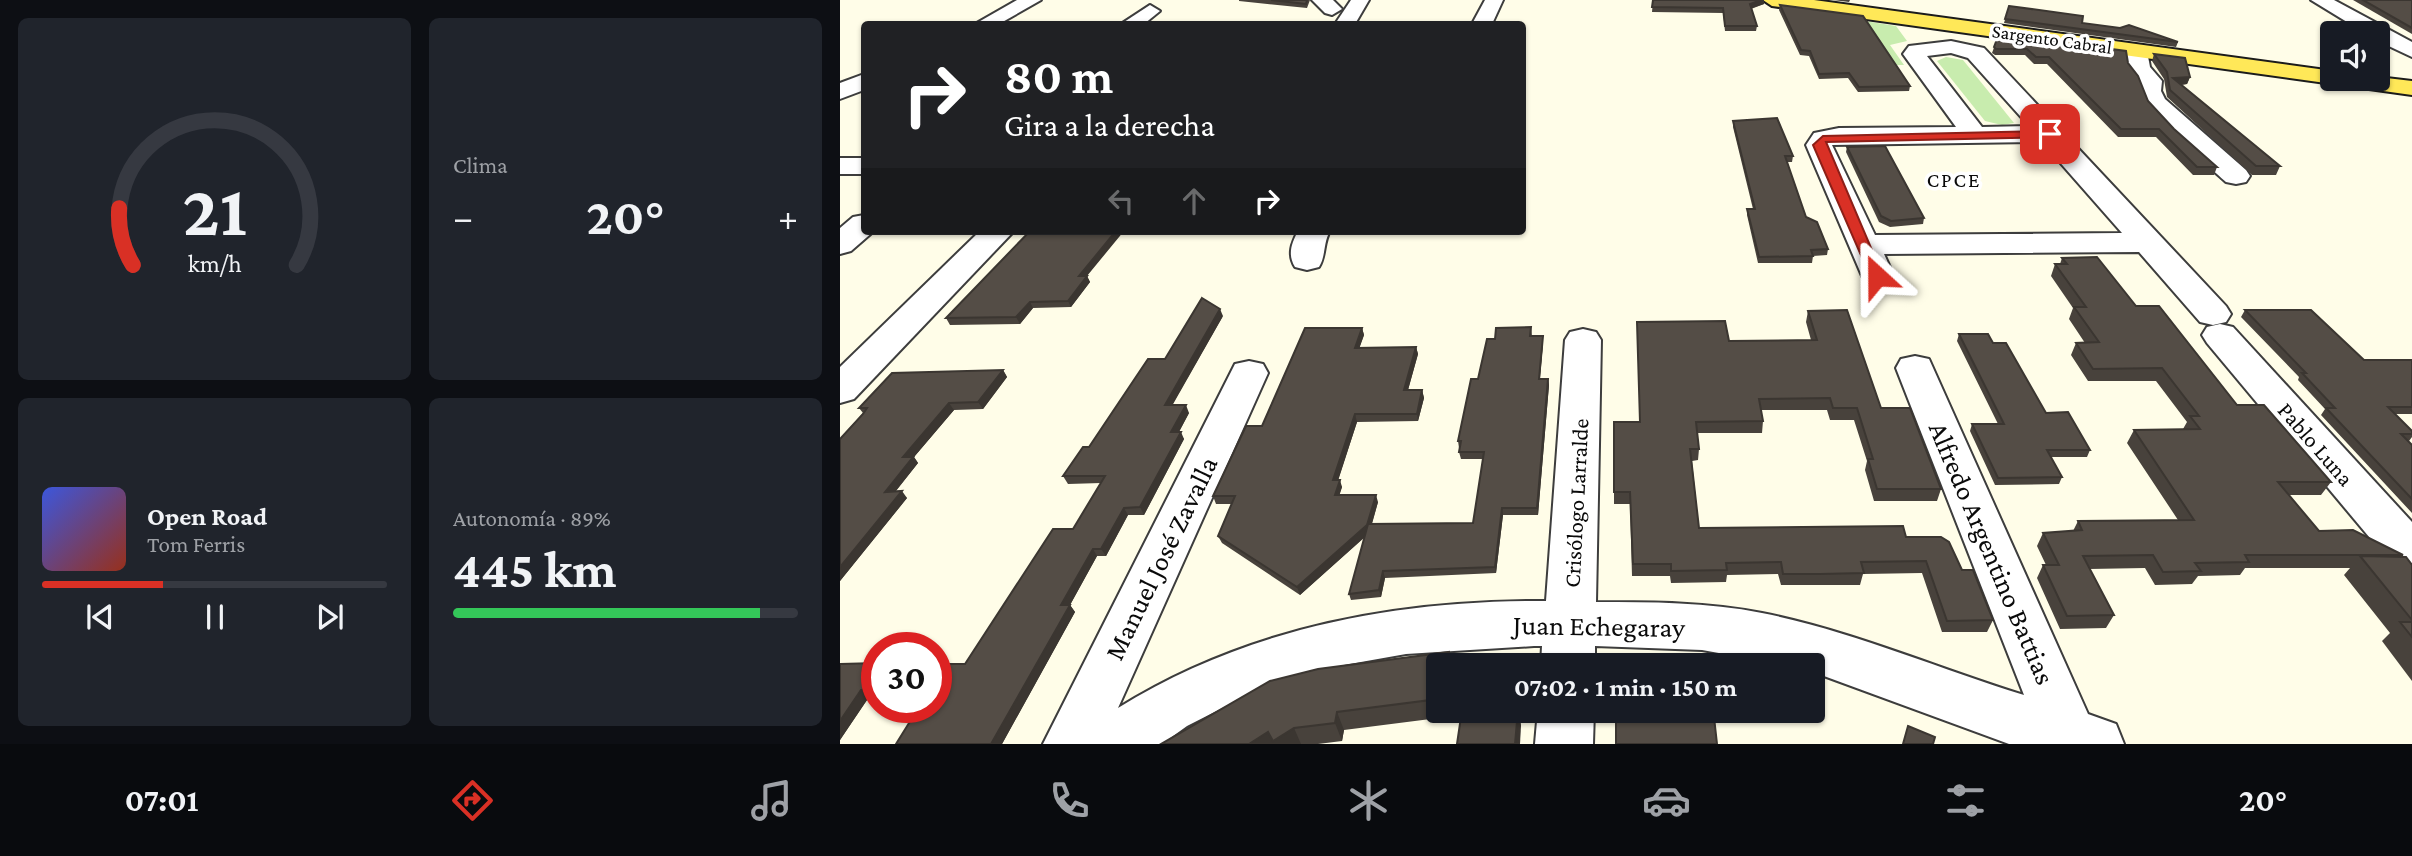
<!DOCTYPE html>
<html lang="es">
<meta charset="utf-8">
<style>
:root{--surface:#171b24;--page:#20242c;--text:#f1f3f6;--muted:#9ea1a6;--line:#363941;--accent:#d93025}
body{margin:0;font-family:"Crimson Pro",serif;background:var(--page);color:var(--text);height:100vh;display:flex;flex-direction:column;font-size:26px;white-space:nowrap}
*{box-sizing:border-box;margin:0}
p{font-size:23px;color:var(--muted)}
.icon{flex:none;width:38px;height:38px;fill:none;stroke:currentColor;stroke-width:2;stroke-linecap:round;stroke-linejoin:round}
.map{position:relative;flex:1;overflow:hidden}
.drawer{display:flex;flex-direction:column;gap:18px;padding:18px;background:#0d0f14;width:840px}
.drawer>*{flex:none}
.top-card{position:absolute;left:21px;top:21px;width:665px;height:214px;border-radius:7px;box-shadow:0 2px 5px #0004;background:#202124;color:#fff;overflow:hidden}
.fabs{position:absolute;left:1480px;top:21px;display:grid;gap:14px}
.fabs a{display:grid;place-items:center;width:70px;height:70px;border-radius:7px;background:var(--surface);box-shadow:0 2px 5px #0004;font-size:35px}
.speed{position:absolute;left:21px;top:632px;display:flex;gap:14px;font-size:35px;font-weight:700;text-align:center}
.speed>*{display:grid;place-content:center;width:91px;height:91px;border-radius:50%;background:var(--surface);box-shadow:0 2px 5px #0004;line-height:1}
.speed .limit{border:10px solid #d22;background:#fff;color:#111}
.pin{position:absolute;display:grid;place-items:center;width:60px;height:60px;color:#fff;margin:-30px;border-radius:14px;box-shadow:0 4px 10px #0006}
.me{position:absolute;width:77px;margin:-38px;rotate:336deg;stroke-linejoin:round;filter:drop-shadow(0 0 5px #0008)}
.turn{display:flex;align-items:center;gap:24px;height:147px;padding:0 28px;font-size:32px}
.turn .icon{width:91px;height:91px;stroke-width:2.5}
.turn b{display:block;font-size:49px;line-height:60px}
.lanes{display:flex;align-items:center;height:66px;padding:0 28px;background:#0003;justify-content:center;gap:35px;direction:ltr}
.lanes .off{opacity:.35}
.big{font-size:52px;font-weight:700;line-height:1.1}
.drawer .widget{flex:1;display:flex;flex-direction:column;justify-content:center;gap:10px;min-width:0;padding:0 24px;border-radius:10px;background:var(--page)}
.drawer .dial{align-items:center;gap:0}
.dial svg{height:182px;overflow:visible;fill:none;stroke:var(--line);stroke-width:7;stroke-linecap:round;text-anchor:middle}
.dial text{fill:var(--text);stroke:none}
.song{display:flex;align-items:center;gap:21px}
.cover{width:84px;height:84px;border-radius:10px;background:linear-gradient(135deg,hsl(230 70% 55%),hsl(10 70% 35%))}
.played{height:7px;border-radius:4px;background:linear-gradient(90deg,var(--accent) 35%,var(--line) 35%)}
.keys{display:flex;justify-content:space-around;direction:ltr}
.heat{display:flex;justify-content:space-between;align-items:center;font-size:38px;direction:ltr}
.charge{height:10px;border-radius:5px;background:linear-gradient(90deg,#34c759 89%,var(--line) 0)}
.drawer .tiles{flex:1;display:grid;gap:18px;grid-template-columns:repeat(2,1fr)}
.trip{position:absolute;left:586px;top:653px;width:399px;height:70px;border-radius:7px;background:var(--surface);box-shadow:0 2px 5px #0004;font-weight:700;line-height:70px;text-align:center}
.menu{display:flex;height:112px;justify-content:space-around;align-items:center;background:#090b0e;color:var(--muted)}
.menu .icon{width:49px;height:49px}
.menu .current{color:var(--accent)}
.menu b{font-size:32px;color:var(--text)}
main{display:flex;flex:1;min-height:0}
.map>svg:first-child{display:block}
</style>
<main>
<section class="drawer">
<div class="tiles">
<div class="widget dial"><svg viewBox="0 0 100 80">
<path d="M14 69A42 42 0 1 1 86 69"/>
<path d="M14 69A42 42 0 0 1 8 44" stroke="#d93025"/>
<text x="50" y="56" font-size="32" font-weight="700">21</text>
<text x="50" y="72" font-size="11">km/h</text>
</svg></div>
<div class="widget"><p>Clima</p>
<div class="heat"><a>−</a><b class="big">20°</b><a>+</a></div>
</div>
<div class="widget">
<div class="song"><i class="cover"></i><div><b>Open Road</b><p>Tom Ferris</p></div></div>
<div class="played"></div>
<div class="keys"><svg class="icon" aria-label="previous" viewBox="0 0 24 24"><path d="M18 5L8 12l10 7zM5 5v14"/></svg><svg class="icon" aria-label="pause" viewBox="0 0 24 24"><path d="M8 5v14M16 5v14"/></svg><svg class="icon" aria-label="next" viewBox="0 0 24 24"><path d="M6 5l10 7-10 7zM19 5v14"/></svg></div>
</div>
<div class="widget"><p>Autonomía · 89%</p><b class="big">445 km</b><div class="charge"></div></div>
</div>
</section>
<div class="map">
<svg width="1572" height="744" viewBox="0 0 1572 744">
<rect width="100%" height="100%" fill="#fffde8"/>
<g fill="#c8ecae">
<polygon points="1025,21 1056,26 1067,41 1050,45 1064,65 1053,65"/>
<polygon points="1106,57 1123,60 1174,123 1162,125 1145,121 1097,61"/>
</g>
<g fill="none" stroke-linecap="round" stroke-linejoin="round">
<g stroke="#3d3d3d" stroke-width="4">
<g id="minor">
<polygon points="177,0 201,0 159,24 135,24"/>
<polygon points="472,0 493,0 502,9 492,15 485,13"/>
<polygon points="511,0 529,0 515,24 495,24"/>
<polygon points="645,0 663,0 652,24 632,24"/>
<polygon points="1471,0 1494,0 1572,42 1572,57 1538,41 1538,33 1525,33"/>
<polygon points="310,5 320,11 304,24 281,24"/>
<path d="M1111,41l33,7 242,258 5,8 -5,8 -13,3 -13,-3 -61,-70 -255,2 10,22 -5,7 -12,3 -12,-3 -59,-138 8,-12 25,-5 117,-1 -53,-73 6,-8zM1111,53l17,5 61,68 -47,1 -55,-71zM1202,142l80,91 -247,2 -43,-90z"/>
<path d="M1296,45l11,6 3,16 12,14 -1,10 4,8 81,71 4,6 -4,6 -10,2 -10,-2c-21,-20 -91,-72 -88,-100l-10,-13 -3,-18z"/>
<polygon points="24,74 24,90 0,99 0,83"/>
<rect x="0" y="158" width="24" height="16"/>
<polygon points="24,215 24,231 34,231 11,251 0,254 0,228 13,217"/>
<polygon points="140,231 174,231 14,399 0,403 0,367"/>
<path d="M458,231h32c-7,12 -4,25 -11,36l-12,3 -12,-3c-8,-13 -3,-24 3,-36z"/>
<polygon points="1380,324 1393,327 1572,522 1572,573 1555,568 1367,343 1362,335 1367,327"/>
<path d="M743,329l13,3 5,8 -5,262c55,0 112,0 166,11 90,18 175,55 262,82l-128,-327 5,-9 14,-3 14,3 159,355 28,10 8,20h-115l-196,-72v-7h-27l-84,-15 -107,-4v19h-54l1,-19h-8l-128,8 -62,11 -58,16 -42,16 -57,29 -25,18h-119l192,-380 14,-3 14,3 5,9 -150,335c128,-80 279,-108 428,-107l19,-261 5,-8z"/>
<polygon points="698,710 754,710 753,744 695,744"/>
</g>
</g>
<g stroke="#1b1b1b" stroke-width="4">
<polygon id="major" points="923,0 974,0 1493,71 1493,79 1538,77 1572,81 1572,95 932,6"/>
</g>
<use href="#minor" fill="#fff" fill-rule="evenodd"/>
<use href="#major" fill="#ffe858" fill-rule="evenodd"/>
</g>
<g fill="#48423c">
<polygon points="399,0 470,0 467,8 399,1"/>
<polygon points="813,0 924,4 911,9 917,26 916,31 885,31 883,13 812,12"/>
<polygon points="993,0 1010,0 1009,2"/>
<polygon points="1513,0 1572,0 1572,34"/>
<polygon points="940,5 1070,86 1069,91 1018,92 1008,78 979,79 969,56 960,55 939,10"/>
<polygon points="1169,6 1242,23 1338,42 1336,47 1164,23"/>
<polygon points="1159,34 1288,63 1308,101 1334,129 1377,167 1374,175 1353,175 1316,137 1278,137 1207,64 1194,64 1185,55 1155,55 1152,53"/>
<polygon points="1314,54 1350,77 1347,84 1341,85 1440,166 1436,175 1412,175 1327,97 1324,79 1312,61"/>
<polygon points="893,121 953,156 952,162 947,162 966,217 988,249 987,255 973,256 972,263 918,263 907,215 907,209 913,209 893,127"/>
<polygon points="1007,147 1084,218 1083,224 1050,227 1039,222 1006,152"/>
<polygon points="1222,258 1296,306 1397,405 1491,482 1481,495 1449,495 1479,531 1563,555 1561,557 1572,565 1572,681 1542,641 1550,633 1504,575 1510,568 1405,568 1400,575 1358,576 1352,584 1315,585 1305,568 1249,569 1274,615 1266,628 1220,629 1197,578 1203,565 1206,565 1197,546 1203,533 1233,531 1238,521 1338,520 1287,443 1294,430 1343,429 1347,422 1316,381 1248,381 1231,355 1236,343 1245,343 1229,319 1233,308 1211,276 1215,264 1220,264"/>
<polygon points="247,276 250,282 231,307 193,308 180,324 110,325 106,318"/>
<polygon points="1405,310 1524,360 1572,360 1572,414 1555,414 1572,431 1572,437 1569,441 1567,441 1572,445 1572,513 1481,415 1485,409 1458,380 1459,377 1401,317"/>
<polygon points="968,311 1101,489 1097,501 1034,501 1025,470 1027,461 1014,420 990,420 987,410 921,410 923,421 922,433 857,433 859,449 858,460 852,461 859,528 1066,537 1122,570 1153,620 1147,632 1102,632 1082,573 1023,574 1020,585 941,585 938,574 887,575 886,582 831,583 830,576 792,576 790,504 774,504 774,422 800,422 797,333 889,341 971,340 966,322"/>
<polygon points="383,316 332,405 349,413 339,432 344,439 304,515 288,515 266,556 257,556 230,605 235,612 162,744 56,744 125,664 233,529 261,483 228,484 223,476 325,359"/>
<polygon points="691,327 692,336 703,336 703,343 700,379 708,379 709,385 698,515 663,515 656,573 545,578 541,597 511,600 509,594 525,537 460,595 382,543 378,536 392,504 376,504 373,496 422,426 522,328 524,335 519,348 576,347 578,354 568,390 582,390 584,398 578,421 517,422 498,480 502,487 499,495 538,502 532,524 633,523 643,459 621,459 619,452 620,448 619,448 618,441 638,379 655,339"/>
<polygon points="1119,334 1153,343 1206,413 1250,450 1247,457 1211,457 1222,477 1219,484 1155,485 1130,431 1132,424 1158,424 1117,341"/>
<polygon points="163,370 167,377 143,409 114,410 74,457 78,463 56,491 67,498 0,581 0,439 23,413 19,408"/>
<polygon points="37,663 37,697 29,697 0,740 0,664"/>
<polygon points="598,665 598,710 679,710 681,726 622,715 504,730 502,741 478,744 321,744"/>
</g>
<g fill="#3b3631">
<polygon points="920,0 924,0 924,4 909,9 910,4"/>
<polygon points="1350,77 1347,84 1330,86 1333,78"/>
<polygon points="276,231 284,231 247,276 250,282 231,307 228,301 239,276"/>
<polygon points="190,302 193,308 180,324 176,317"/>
<polygon points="380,309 383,316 328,413 325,405"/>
<polygon points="522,328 524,335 517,355 515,348"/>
<polygon points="703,336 703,343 699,385 699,379"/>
<polygon points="576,347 578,354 566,397 564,390"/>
<polygon points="163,370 167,377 143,409 138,402"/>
<polygon points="708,379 709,385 698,515 697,508"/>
<polygon points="582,390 584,398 578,421 577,414"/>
<polygon points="109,403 114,410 74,457 78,463 50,498 45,492 63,457"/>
<polygon points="346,405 349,413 335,439 331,432"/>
<polygon points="515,414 517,422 496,487 493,480"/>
<polygon points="341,432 344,439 304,515 300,507"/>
<polygon points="500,480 502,487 497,503 495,495"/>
<polygon points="62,491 67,498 0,581 0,567"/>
<polygon points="536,495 538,502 529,533 460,595 457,587"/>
<polygon points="284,508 288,515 266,556 261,549"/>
<polygon points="662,508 663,515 656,573 655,567"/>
<polygon points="253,549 257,556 230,605 235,612 162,744 151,744 221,605"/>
<polygon points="543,571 545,578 541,597 539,590"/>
<polygon points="21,690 29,697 0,740 0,721"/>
<polygon points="678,710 681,726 680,744 675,744"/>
<polygon points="497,712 504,730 502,741 495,723"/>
<polygon points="454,728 461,744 409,744 428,732"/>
</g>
<g fill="#544d46" stroke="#3b3631" stroke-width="2">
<polygon points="431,0 467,0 466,4"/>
<polygon points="813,0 921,0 910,4 917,26 885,26 883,8 812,7"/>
<polygon points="1523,0 1572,0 1572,28"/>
<polygon points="940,5 1023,16 1070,86 1019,87 1009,73 979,74 970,51 961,50"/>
<polygon points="1169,6 1243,16 1242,23 1280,28 1289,25 1338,42 1165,19"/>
<polygon points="1159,34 1286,51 1288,63 1298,76 1308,101 1334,129 1377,167 1357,167 1319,129 1281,129 1209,57 1196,57 1187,49 1156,49 1154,47"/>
<polygon points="1314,54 1345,58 1350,77 1333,78 1440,166 1416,166 1330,90 1327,72"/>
<polygon points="937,118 953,156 945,156 966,217 977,222 988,249 971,250 973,256 919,257 907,209 915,209 893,121"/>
<polygon points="1045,146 1084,218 1051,221 1041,216 1007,147"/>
<polygon points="190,231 276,231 239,276 247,276 228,301 190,302 176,317 106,318"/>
<polygon points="1257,257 1296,306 1319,306 1397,405 1424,405 1491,482 1438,482 1479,531 1513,530 1563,555 1405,555 1409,562 1355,563 1361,571 1323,572 1313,555 1243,556 1274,615 1227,616 1203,565 1219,565 1203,533 1242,530 1238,521 1354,520 1294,430 1360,429 1350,416 1359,416 1322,368 1253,369 1236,343 1259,342 1234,307 1246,307 1215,264 1227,264 1222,258"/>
<polygon points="362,298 380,309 325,405 346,405 331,432 341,432 300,507 284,508 261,549 253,549 221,605 230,605 151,744 56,744 79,707 96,707 96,664 125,664 213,529 233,529 265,476 223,476 243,447 249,447 308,359 325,359"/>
<polygon points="1007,310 1041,408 1070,408 1101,489 1037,489 1028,459 1033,459 1017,408 993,408 990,398 919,399 923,421 856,422 859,449 850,449 859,528 1063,526 1066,537 1101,537 1109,542 1122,570 1133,570 1153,620 1107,621 1086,561 1021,562 1024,573 980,574 943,574 941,562 886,563 887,570 831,571 831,564 793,564 790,492 774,492 774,422 800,422 797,322 885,321 889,341 977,340 968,311"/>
<polygon points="1405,310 1471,310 1524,360 1572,360 1572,407 1548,407 1572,431 1572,434 1561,434 1572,445 1572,499 1486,408 1495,408 1462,373 1466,373"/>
<polygon points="691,327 690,336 703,336 699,379 708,379 697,508 662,508 655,567 543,571 539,590 509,594 528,524 633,523 644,452 619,452 621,441 618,441 631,379 638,379 647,339 655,339 656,328"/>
<polygon points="465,328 522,328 515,348 576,347 564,390 582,390 577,414 515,414 493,480 500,480 495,495 536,495 527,525 457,587 378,536 395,496 373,496 406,426 422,426"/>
<polygon points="1119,334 1148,334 1153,343 1166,343 1206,413 1228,412 1250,450 1207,450 1222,477 1158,478 1132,424 1164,424"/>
<polygon points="163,370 138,402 109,403 63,457 73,457 45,492 62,491 0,567 0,439 23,414 27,408 19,408 52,373"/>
<polygon points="1520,556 1566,557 1572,565 1572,620"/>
<polygon points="1560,622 1572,622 1572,637"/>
<polygon points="609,652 609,665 598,665 598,699 497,712 495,723 454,728 433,741 428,732 409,744 321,744 430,681 478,669"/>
<polygon points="658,662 658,665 644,665"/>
<polygon points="36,663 34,665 37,665 37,689 21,690 0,721 0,664"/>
<polygon points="622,710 678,710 675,744 617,744"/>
<polygon points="842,711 842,718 874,717 877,744 776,744 776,712"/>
<polygon points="1068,726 1095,737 1093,744 1063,744"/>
</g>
<polygon fill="#d93025" stroke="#8d1f18" stroke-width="2" points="1210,131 1214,132 1214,137 986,142 1043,276 1037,280 1030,276 973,145 983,136"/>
<g text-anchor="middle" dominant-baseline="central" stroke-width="7" stroke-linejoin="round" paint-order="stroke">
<g font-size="19" fill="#0a0a0a" stroke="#fff">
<text transform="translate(1212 39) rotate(8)">Sargento Cabral</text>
</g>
<g font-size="21" letter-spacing="2" fill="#0a0a0a" stroke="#fff">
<text x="1114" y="180">CPCE</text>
</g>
<g font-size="23" fill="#0a0a0a" stroke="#fff">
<text transform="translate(1476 444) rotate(49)">Pablo Luna</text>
<text transform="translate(736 503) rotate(-87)">Crisólogo Larralde</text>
</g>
<g font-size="28" fill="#0a0a0a" stroke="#fff">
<text transform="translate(1152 553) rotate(67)">Alfredo Argentino Battias</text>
<text transform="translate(321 558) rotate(-64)">Manuel José Zavalla</text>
<text transform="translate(759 626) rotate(1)">Juan Echegaray</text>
</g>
</g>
</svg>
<div class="fabs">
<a><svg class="icon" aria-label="sound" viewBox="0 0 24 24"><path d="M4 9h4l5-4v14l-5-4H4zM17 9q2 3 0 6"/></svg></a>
</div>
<div class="speed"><div class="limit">30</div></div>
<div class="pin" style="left:1210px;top:134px;background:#d93025"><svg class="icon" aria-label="arrive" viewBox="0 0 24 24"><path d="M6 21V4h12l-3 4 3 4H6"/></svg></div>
<svg class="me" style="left:1037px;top:276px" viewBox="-20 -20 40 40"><path d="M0-17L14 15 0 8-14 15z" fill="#d93025" stroke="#fff" stroke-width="4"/></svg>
<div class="trip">07:02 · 1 min · 150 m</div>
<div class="top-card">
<div class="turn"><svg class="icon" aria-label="right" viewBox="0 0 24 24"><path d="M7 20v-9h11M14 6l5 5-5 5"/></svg><div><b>80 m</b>Gira a la derecha</div></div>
<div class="lanes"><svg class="icon off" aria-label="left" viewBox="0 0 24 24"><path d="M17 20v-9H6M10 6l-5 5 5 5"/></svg><svg class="icon off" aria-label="ahead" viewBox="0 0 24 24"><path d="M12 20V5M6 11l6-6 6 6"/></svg><svg class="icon" aria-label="right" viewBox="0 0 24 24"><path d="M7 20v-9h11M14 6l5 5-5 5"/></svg></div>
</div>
</div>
</main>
<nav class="menu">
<b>07:01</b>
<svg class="icon current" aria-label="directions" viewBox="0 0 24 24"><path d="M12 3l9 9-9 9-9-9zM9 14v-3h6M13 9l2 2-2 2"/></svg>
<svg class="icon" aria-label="music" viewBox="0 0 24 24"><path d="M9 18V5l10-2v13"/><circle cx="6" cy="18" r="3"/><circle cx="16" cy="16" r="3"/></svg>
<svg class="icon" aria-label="phone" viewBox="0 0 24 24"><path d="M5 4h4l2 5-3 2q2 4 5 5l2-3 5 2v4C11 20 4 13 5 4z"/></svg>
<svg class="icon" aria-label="climate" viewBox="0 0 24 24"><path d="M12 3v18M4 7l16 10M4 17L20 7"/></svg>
<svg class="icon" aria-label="car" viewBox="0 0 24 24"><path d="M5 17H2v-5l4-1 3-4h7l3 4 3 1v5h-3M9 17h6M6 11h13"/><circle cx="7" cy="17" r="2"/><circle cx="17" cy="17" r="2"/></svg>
<svg class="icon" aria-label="filters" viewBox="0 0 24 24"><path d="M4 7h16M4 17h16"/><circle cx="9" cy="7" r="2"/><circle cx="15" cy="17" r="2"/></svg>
<b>20°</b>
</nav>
